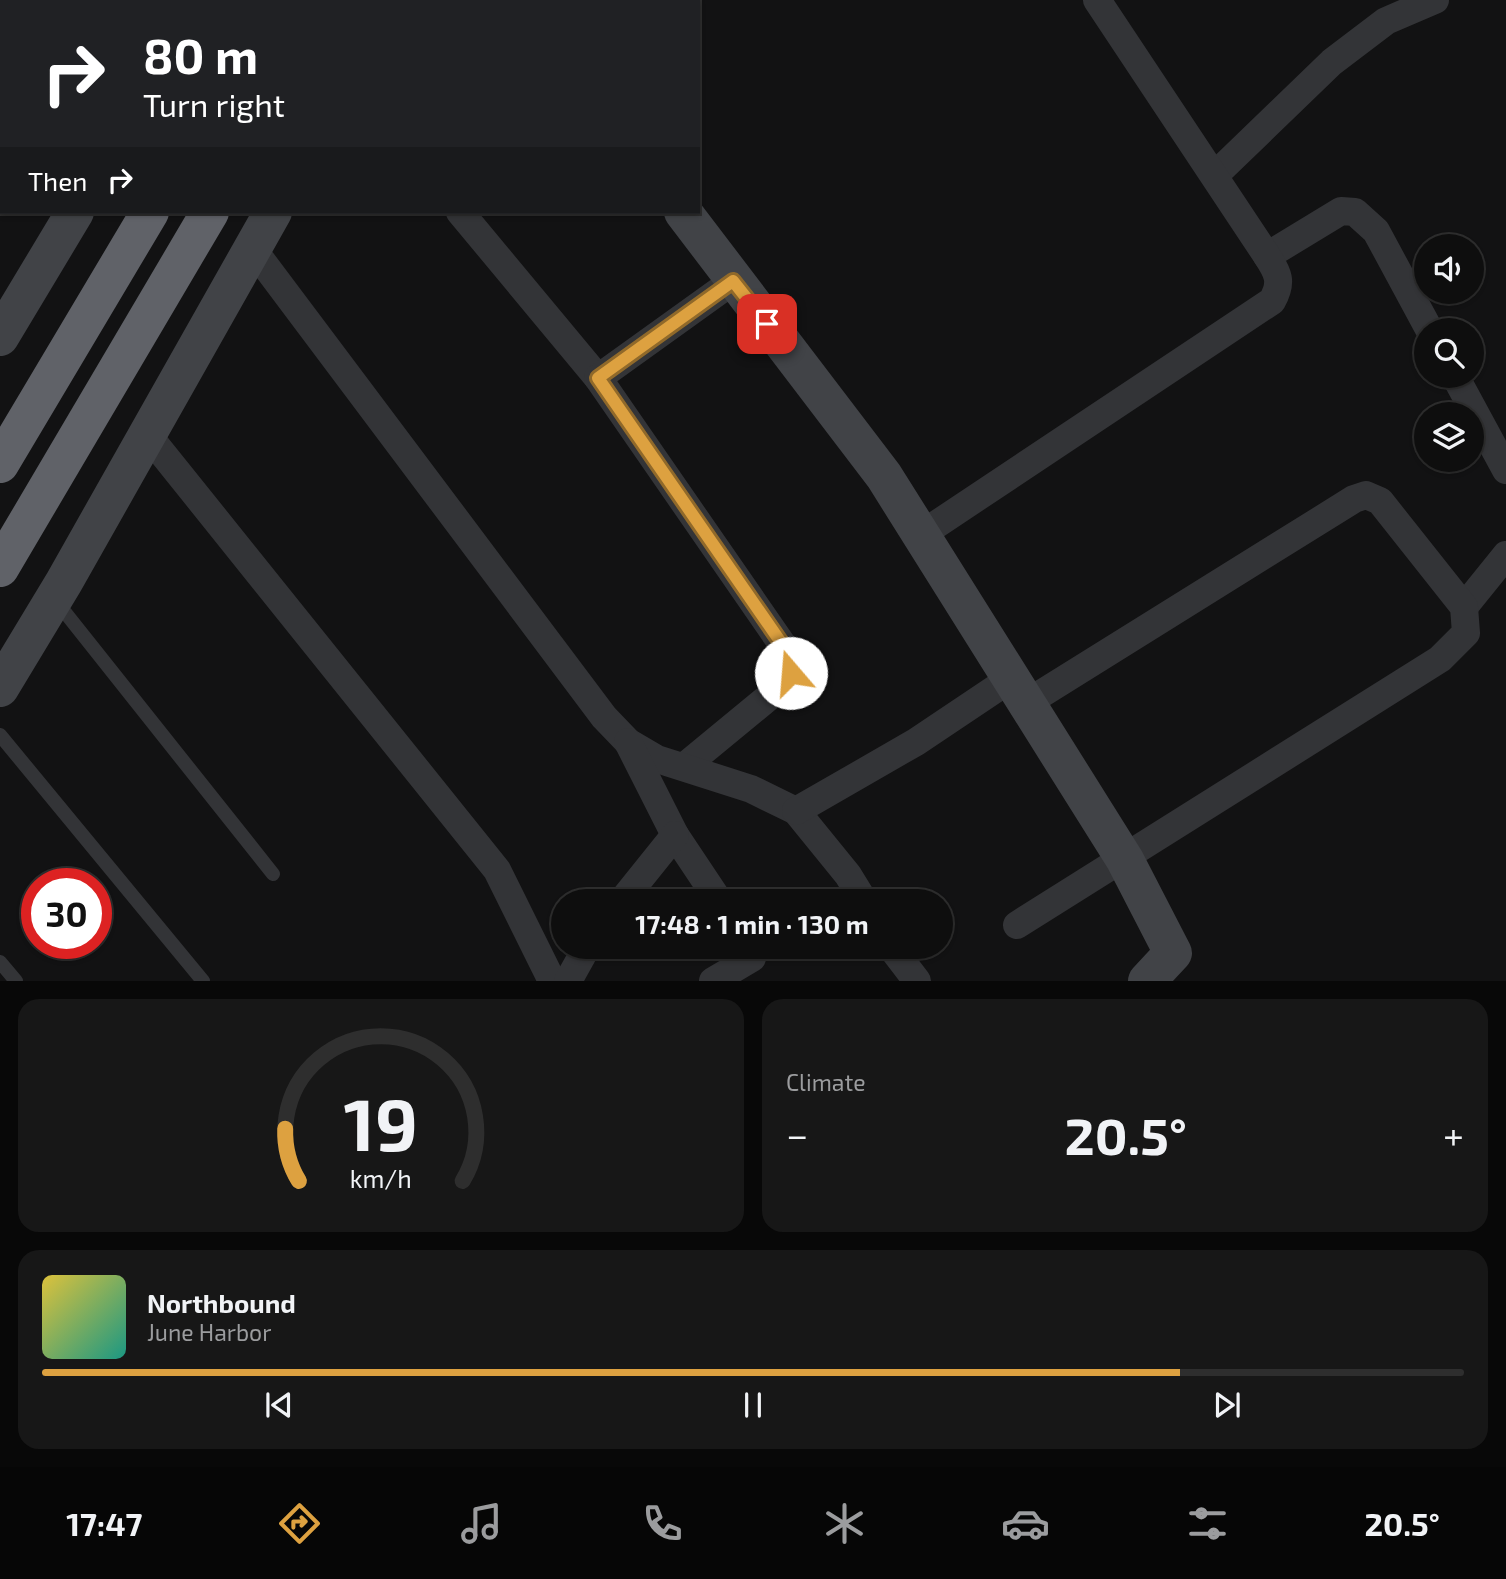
<!DOCTYPE html>
<meta charset="utf-8">
<style>
:root{--surface:#0e0e0e;--page:#171717;--text:#f1f3f6;--muted:#9b9c9e;--line:#2e2e2e;--accent:#dda140}
body{margin:0;font-family:"Exo 2",sans-serif;background:var(--page);color:var(--text);height:100vh;display:flex;flex-direction:column;font-size:26px;white-space:nowrap}
*{box-sizing:border-box;margin:0}
p{font-size:23px;color:var(--muted)}
.icon{flex:none;width:38px;height:38px;fill:none;stroke:currentColor;stroke-width:2;stroke-linecap:round;stroke-linejoin:round}
.map{position:relative;height:981px;overflow:hidden}
.details{display:flex;flex-direction:column;gap:18px;padding:18px;background:#080808;flex:1}
.details>*{flex:none}
.hud{position:absolute;left:0px;top:0px;width:700px;height:214px;box-shadow:0 2px 5px #0004,0 0 0 2px var(--line);background:#202124;color:#fff;overflow:hidden}
.controls{position:absolute;left:1414px;top:234px;display:grid;gap:14px}
.controls a{display:grid;place-items:center;width:70px;height:70px;border-radius:50%;background:var(--surface);box-shadow:0 2px 5px #0004,0 0 0 2px var(--line);font-size:35px}
.speed{position:absolute;left:21px;top:868px;display:flex;gap:14px;font-size:35px;font-weight:700;text-align:center}
.speed>*{display:grid;place-content:center;width:91px;height:91px;border-radius:50%;background:var(--surface);box-shadow:0 2px 5px #0004,0 0 0 2px var(--line);line-height:1}
.speed .limit{border:10px solid #d22;background:#fff;color:#111}
.pin{position:absolute;display:grid;place-items:center;width:60px;height:60px;color:#fff;margin:-30px;border-radius:14px;box-shadow:0 4px 10px #0006}
.me{position:absolute;width:77px;margin:-38px;rotate:342deg;stroke-linejoin:round;filter:drop-shadow(0 0 5px #0008)}
.turn{display:flex;align-items:center;gap:24px;height:147px;padding:0 28px;font-size:32px}
.turn .icon{width:91px;height:91px;stroke-width:2.5}
.turn b{display:block;font-size:49px;line-height:60px}
.then{display:flex;align-items:center;height:66px;padding:0 28px;background:#0003;gap:14px;font-size:26px}
.big{font-size:52px;font-weight:700;line-height:1.1}
.details .card{flex:1;display:flex;flex-direction:column;justify-content:center;gap:10px;min-width:0;padding:0 24px;border-radius:21px;background:var(--page)}
.details .dial{align-items:center;gap:0}
.dial svg{height:182px;overflow:visible;fill:none;stroke:var(--line);stroke-width:7;stroke-linecap:round;text-anchor:middle}
.dial text{fill:var(--text);stroke:none}
.song{display:flex;align-items:center;gap:21px}
.cover{width:84px;height:84px;border-radius:10px;background:linear-gradient(135deg,hsl(50 70% 55%),hsl(170 70% 35%))}
.played{height:7px;border-radius:4px;background:linear-gradient(90deg,var(--accent) 80%,var(--line) 80%)}
.keys{display:flex;justify-content:space-around;direction:ltr}
.heat{display:flex;justify-content:space-between;align-items:center;font-size:38px;direction:ltr}
.details .tiles{flex:1;display:grid;gap:18px;grid-template-columns:1fr 1fr}
.card:last-child{grid-column:span 2}
.trip{position:absolute;left:551px;top:889px;width:402px;height:70px;border-radius:35px;background:var(--surface);box-shadow:0 2px 5px #0004,0 0 0 2px var(--line);font-weight:700;line-height:70px;text-align:center}
.dock{display:flex;height:112px;justify-content:space-around;align-items:center;background:#060606;color:var(--muted)}
.dock .icon{width:49px;height:49px}
.dock .selected{color:var(--accent)}
.dock b{font-size:32px;color:var(--text)}
.map>svg:first-child{display:block}
</style>
<div class="map">
<svg width="1506" height="981" viewBox="0 0 1506 981">
<rect width="100%" height="100%" fill="#121213"/>
<g fill="none" stroke-linecap="round" stroke-linejoin="round">
<g stroke="#333437" stroke-width="14">
<polyline points="56,601 273,874"/>
<polyline points="0,735 203,981"/>
<polyline points="0,962 16,981"/>
</g>
<g stroke="#333437" stroke-width="28">
<polyline points="1215,175 1332,62 1386,21 1435,0"/>
<polyline points="460,212 598,378 791,657 791,673 782,686 685,766"/>
<polyline points="252,248 604,717 628,742 657,759 751,789 796,811 848,875 864,901"/>
<polyline points="1267,256 1341,211 1355,212 1376,231 1430,331"/>
<polyline points="1455,376 1506,470"/>
<polyline points="598,378 733,281"/>
<polyline points="147,434 497,870 552,981"/>
<path d="M922,534l350,-233c11,-19 6,-28 -5,-45l-170,-256"/>
<polyline points="1464,607 1506,555"/>
<polyline points="628,742 675,835 719,901"/>
<polyline points="796,811 916,742 1010,679"/>
<polyline points="622,901 675,835"/>
<polyline points="1017,925 1440,659 1466,633 1464,607 1380,501 1366,495 1354,499 1025,704"/>
<polyline points="891,947 917,981"/>
<polyline points="568,981 587,947"/>
<polyline points="713,981 752,958"/>
</g>
<g stroke="#414347" stroke-width="38">
<polyline points="527,0 529,2"/>
<polyline points="201,2 202,0"/>
<polyline points="406,2 407,0"/>
<polyline points="683,212 884,476 1125,860 1173,953 1147,981"/>
<polyline points="0,337 75,212"/>
<polyline points="0,688 64,582 273,212"/>
</g>
<g stroke="#606268" stroke-width="38">
<polyline points="275,2 276,0"/>
<polyline points="335,2 336,0"/>
<polyline points="0,464 150,212"/>
<polyline points="0,568 210,212"/>
</g>
</g>
<g fill="none" stroke-linecap="round" stroke-linejoin="round">
<g stroke="#90692a" stroke-width="18">
<polyline id="route" points="767,324 733,281 598,378 791,657 791,673"/>
</g>
<use href="#route" stroke="#dda140" stroke-width="12"/>
</g>
</svg>
<div class="controls">
<a><svg class="icon" aria-label="sound" viewBox="0 0 24 24"><path d="M4 9h4l5-4v14l-5-4H4zM17 9q2 3 0 6"/></svg></a>
<a><svg class="icon" aria-label="search" viewBox="0 0 24 24"><circle cx="10" cy="10" r="6"/><path d="M15 15l6 6"/></svg></a>
<a><svg class="icon" aria-label="layers" viewBox="0 0 24 24"><path d="M12 4l9 5-9 5-9-5zM3 14l9 5 9-5"/></svg></a>
</div>
<div class="speed"><div class="limit">30</div></div>
<div class="pin" style="left:767px;top:324px;background:#d93025"><svg class="icon" aria-label="arrive" viewBox="0 0 24 24"><path d="M6 21V4h12l-3 4 3 4H6"/></svg></div>
<svg class="me" style="left:791px;top:673px" viewBox="-20 -20 40 40"><circle r="19" fill="#fff"/><path d="M0-13L10 11 0 6-10 11z" fill="#dda140"/></svg>
<div class="trip">17:48 · 1 min · 130 m</div>
<div class="hud">
<div class="turn"><svg class="icon" aria-label="right" viewBox="0 0 24 24"><path d="M7 20v-9h11M14 6l5 5-5 5"/></svg><div><b>80 m</b>Turn right</div></div>
<div class="then">Then<svg class="icon" aria-label="right" viewBox="0 0 24 24"><path d="M7 20v-9h11M14 6l5 5-5 5"/></svg></div>
</div>
</div>
<section class="details">
<div class="tiles">
<div class="card dial"><svg viewBox="0 0 100 80">
<path d="M14 69A42 42 0 1 1 86 69"/>
<path d="M14 69A42 42 0 0 1 8 46" stroke="#dda140"/>
<text x="50" y="56" font-size="32" font-weight="700">19</text>
<text x="50" y="72" font-size="11">km/h</text>
</svg></div>
<div class="card"><p>Climate</p>
<div class="heat"><a>−</a><b class="big">20.5°</b><a>+</a></div>
</div>
<div class="card">
<div class="song"><i class="cover"></i><div><b>Northbound</b><p>June Harbor</p></div></div>
<div class="played"></div>
<div class="keys"><svg class="icon" aria-label="previous" viewBox="0 0 24 24"><path d="M18 5L8 12l10 7zM5 5v14"/></svg><svg class="icon" aria-label="pause" viewBox="0 0 24 24"><path d="M8 5v14M16 5v14"/></svg><svg class="icon" aria-label="next" viewBox="0 0 24 24"><path d="M6 5l10 7-10 7zM19 5v14"/></svg></div>
</div>
</div>
</section>
<nav class="dock">
<b>17:47</b>
<svg class="icon selected" aria-label="directions" viewBox="0 0 24 24"><path d="M12 3l9 9-9 9-9-9zM9 14v-3h6M13 9l2 2-2 2"/></svg>
<svg class="icon" aria-label="music" viewBox="0 0 24 24"><path d="M9 18V5l10-2v13"/><circle cx="6" cy="18" r="3"/><circle cx="16" cy="16" r="3"/></svg>
<svg class="icon" aria-label="phone" viewBox="0 0 24 24"><path d="M5 4h4l2 5-3 2q2 4 5 5l2-3 5 2v4C11 20 4 13 5 4z"/></svg>
<svg class="icon" aria-label="climate" viewBox="0 0 24 24"><path d="M12 3v18M4 7l16 10M4 17L20 7"/></svg>
<svg class="icon" aria-label="car" viewBox="0 0 24 24"><path d="M5 17H2v-5l4-1 3-4h7l3 4 3 1v5h-3M9 17h6M6 11h13"/><circle cx="7" cy="17" r="2"/><circle cx="17" cy="17" r="2"/></svg>
<svg class="icon" aria-label="filters" viewBox="0 0 24 24"><path d="M4 7h16M4 17h16"/><circle cx="9" cy="7" r="2"/><circle cx="15" cy="17" r="2"/></svg>
<b>20.5°</b>
</nav>
